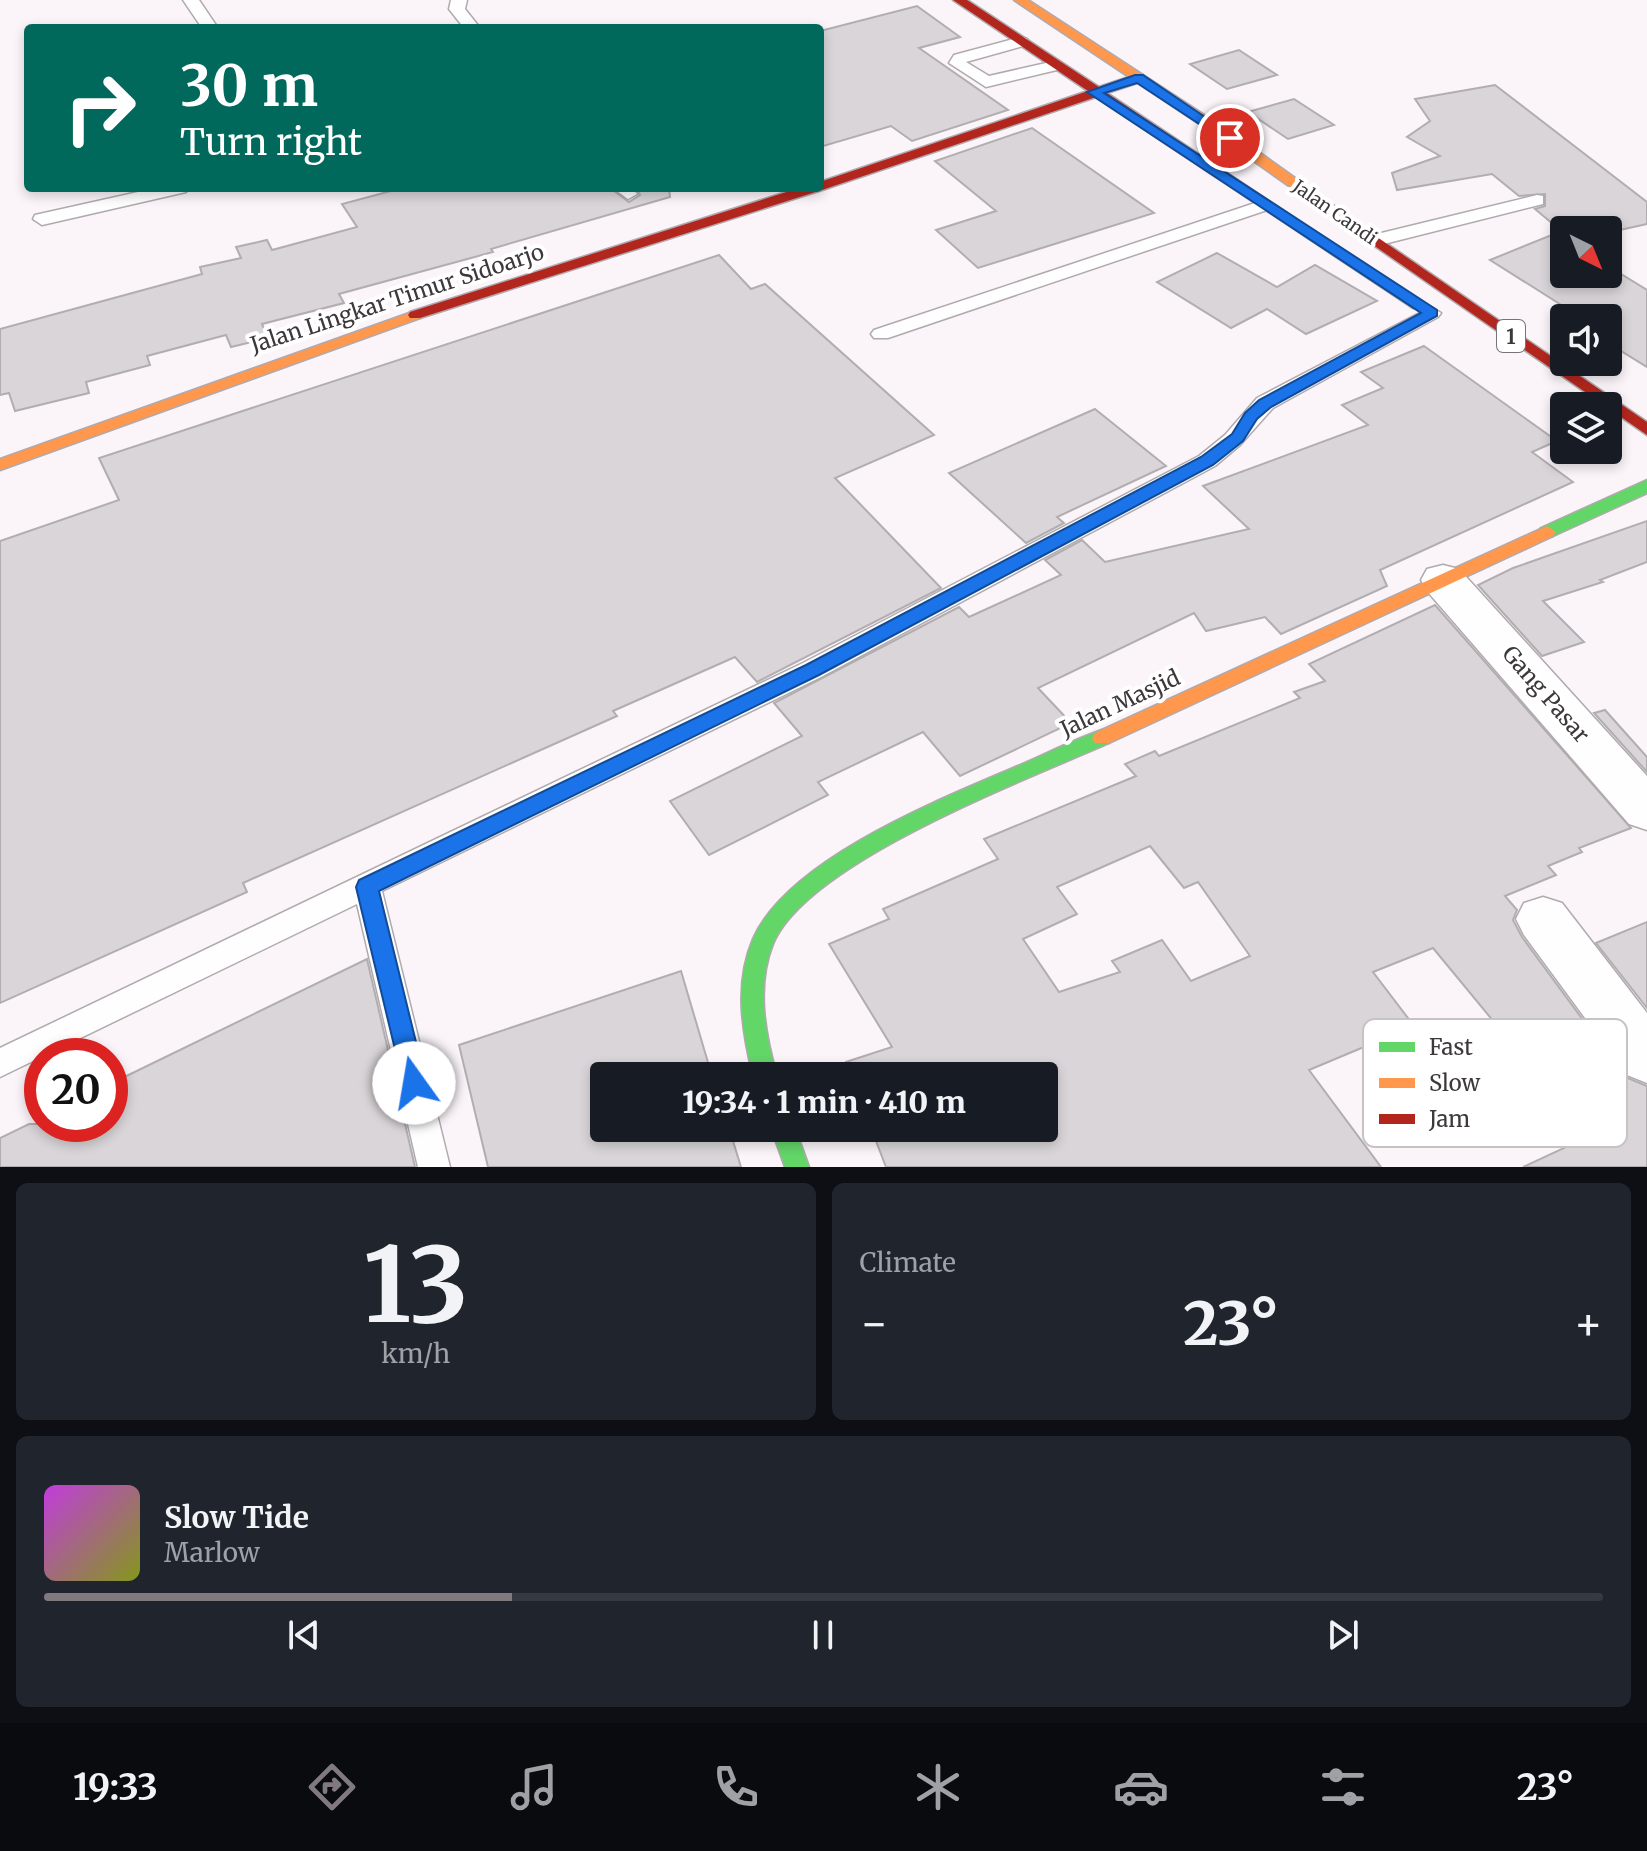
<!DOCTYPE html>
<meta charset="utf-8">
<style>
:root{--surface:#171b24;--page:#20242c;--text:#f1f3f6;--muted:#9ea1a6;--line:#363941;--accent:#807a7e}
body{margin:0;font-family:Merriweather,serif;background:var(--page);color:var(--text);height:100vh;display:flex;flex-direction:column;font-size:30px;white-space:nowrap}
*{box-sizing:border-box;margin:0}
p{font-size:26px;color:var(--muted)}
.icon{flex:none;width:44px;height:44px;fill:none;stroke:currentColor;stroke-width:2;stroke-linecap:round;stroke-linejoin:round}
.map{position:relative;height:1167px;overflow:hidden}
.side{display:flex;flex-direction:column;gap:16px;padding:16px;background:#0d0f14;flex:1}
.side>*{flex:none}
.banner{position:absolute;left:24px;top:24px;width:800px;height:168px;border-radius:8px;box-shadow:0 4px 12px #0003;background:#00695c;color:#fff;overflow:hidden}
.needle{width:52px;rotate:137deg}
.controls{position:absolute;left:1550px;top:216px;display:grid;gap:16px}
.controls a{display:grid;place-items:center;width:72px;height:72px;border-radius:8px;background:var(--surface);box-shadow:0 4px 12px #0003;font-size:40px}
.speed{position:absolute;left:24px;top:1038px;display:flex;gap:16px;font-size:40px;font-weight:700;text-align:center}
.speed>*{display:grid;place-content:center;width:104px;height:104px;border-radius:50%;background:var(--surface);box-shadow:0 4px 12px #0003;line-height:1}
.speed .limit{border:12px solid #d22;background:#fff;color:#111}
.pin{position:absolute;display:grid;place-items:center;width:68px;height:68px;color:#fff;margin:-34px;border:4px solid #fff;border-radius:50%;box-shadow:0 2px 8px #0007}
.me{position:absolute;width:88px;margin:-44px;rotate:347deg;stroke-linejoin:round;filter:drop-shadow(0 0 6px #0008)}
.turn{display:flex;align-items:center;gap:28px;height:168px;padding:0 24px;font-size:36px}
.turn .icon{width:104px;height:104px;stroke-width:2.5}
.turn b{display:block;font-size:56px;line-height:68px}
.big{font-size:60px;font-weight:800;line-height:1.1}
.side .card{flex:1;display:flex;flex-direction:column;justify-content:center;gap:12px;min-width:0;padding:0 28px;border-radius:12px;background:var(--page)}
.side .dial{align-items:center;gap:0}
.dial b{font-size:104px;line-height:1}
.song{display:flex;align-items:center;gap:24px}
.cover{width:96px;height:96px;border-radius:12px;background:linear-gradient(135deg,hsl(290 70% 55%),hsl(70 70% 35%))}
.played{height:8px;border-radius:4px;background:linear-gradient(90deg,var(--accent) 30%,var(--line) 30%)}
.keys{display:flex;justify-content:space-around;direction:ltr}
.heat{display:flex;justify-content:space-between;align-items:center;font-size:44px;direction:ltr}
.side .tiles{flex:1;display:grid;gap:16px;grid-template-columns:1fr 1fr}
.card:last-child{grid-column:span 2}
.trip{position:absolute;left:590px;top:1062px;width:468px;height:80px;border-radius:8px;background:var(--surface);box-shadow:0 4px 12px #0003;font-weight:800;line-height:80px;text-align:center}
.menu{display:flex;height:128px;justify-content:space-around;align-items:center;background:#090b0e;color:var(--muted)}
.menu .icon{width:56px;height:56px}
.menu .selected{color:var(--accent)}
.menu b{font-size:36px;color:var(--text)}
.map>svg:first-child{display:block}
</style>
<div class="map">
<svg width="1647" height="1167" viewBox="0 0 1647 1167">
<rect width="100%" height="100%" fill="#fbf5fa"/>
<g fill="#d9d5d8" stroke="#b1adb0" stroke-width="2" fill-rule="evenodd">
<polygon points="917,6 960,37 919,48 1008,110 912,141 891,126 820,147 820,31"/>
<polygon points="1239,50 1277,75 1227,89 1190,64"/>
<polygon points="1495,85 1647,202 1647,224 1620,230 1560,230 1535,209 1545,206 1545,194 1519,196 1492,174 1397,190 1392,173 1440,156 1407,137 1430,121 1415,99"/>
<polygon points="1294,99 1334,125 1288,139 1248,112"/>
<polygon points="1032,128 1154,213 978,268 936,230 996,211 935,161"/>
<polygon points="402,188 610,188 629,202 640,195 636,188 669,188 670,197 491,249 493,252 339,294 344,303 262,324 268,338 231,347 226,335 147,356 150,365 86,382 89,393 15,411 9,393 0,395 0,329 202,274 200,267 241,258 236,247 267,240 272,250 357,227 342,204"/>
<polygon points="1554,234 1564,240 1564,274 1608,274 1608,266 1647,290 1647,367 1608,343 1608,318 1582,318 1490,260"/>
<polygon points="1217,253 1277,287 1315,265 1377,301 1306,334 1267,309 1231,328 1157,282"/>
<polygon points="719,255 751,289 765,284 934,435 835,478 941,588 757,682 735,657 613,711 617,716 243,883 247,892 0,1003 0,541 119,500 99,458"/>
<polygon points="1424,346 1557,441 1532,452 1573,482 1380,570 1387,586 1281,634 1265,617 1206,631 1194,613 1038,688 1071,723 960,776 923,732 818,782 828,795 709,855 670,801 802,736 774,703 959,607 969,617 1061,575 1045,560 1082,540 1105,562 1249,529 1203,486 1368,425 1342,405 1383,388 1361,372"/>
<polygon points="1095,409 1166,466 1057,517 1064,523 1026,543 949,473"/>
<polygon points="1647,521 1647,562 1600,580 1603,582 1543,601 1584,642 1542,656 1478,585 1513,568"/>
<path d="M1435,605l196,223 -52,20 3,4 -34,14 8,9 -51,21 12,14 -4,10 9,17 103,140 22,9v81h-124l54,-25 -56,-69 11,-5 -99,-120 -60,24 41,54 -105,44 72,97h-495l-15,-39h173v-52h-193l-5,-14 46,-15 -63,-103 60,-25 -6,-10 115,-50 -14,-20 152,-63 -11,-12 30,-13 4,5 141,-58 -6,-6 31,-11 -16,-17zM1150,846l34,42 14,-6 52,74 -59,25 -29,-41 -50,21 8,11 -61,20 -36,-53 54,-25 -20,-27z"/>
<polygon points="1605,710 1647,757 1647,772 1594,713"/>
<polygon points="1647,922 1647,1008 1596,943"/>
<polygon points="367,959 415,1167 0,1167 0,1138 29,1124 110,1124 110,1084"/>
<polygon points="681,971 712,1076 604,1076 604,1128 729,1128 741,1167 488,1167 459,1045"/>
</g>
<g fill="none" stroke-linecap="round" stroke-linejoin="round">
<g stroke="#afaaae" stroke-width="3">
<g id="lane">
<polygon points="183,0 199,0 218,28 202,28"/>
<polygon points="451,0 467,0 465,9 480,28 464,28 449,9"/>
<polygon points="1021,37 1027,39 1027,45 966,62 989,76 1055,61 1061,63 1061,69 986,87 949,63 954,55"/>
<polygon points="156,188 189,188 186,192 42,225 33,219 35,215"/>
<polygon points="613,188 632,188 637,194 628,199"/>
<polygon points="1537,195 1543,196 1543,204 1376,246 1367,240 1369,236"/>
<polygon points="1264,200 1273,205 1270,209 888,338 874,338 871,334 874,330"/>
<polygon points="1431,307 1441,313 1438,317 1273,408 1240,445 1215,466 821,677 382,891 450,1167 418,1167 357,904 0,1077 0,1048 803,663 1199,456 1225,435 1257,398"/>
</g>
</g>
<g stroke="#afaaae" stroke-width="3">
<g id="street">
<polygon points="1443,565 1459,569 1647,776 1647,830 1629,824 1427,591 1421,580 1427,569"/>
<polygon points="1543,897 1562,903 1647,1013 1647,1083 1627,1075 1524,935 1516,919 1524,903"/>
</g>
</g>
<g stroke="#afaaae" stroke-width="3">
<g id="fast">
<polygon points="1647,480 1647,493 1553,536 1547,538 1538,532 1541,528"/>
<path d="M1102,730l7,3 3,5 -3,5c-81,36 -302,119 -336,201 -17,42 -8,90 4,132h-24c-11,-45 -19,-93 0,-137 35,-80 188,-140 265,-173 28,-12 55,-26 84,-36z"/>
<polygon points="771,1128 795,1128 809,1167 785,1167"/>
</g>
</g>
<g stroke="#afaaae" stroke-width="3">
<g id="slow">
<polygon points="1014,0 1028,0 1235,135 1368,230 1361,234 1356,233 1225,141"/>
<polygon points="415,311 420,312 420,318 0,470 0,459"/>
<polygon points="1547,526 1556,532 1553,536 1109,743 1095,743 1092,738 1095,733"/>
</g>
</g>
<g stroke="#afaaae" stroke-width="3">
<g id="jam">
<polygon points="953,0 967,0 1099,87 1135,75 1143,75 1143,81 1107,93 1425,305 1423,308 1413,308 1096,97 825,189 420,318 410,318 408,315 410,312 799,188 820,188 820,182 1088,91"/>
<polygon points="1361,226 1647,422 1647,435 1356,233 1356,227"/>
</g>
</g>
<use href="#lane" fill="#fefefe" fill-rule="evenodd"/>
<use href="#street" fill="#fefefe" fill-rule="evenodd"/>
<use href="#fast" fill="#63d668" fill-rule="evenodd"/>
<use href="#slow" fill="#ff974d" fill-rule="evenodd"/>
<use href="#jam" fill="#b3261e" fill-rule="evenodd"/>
</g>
<polygon fill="#1a73e8" stroke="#114b97" stroke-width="2" points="1135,75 1143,75 1236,138 1225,141 1137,83 1104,93 1437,310 1437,316 1271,407 1257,419 1243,441 1213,465 819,675 379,891 426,1083 422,1091 414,1094 405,1091 356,887 359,880 806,665 1201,457 1232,434 1245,413 1259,400 1421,313 1087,92"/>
<g text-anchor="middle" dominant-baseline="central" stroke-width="8" stroke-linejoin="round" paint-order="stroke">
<g font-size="18" fill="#3d383b" stroke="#fff">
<text transform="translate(1335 212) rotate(35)">Jalan Candi</text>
</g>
<rect fill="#fff" stroke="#777476" stroke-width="2" x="1497" y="320" width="28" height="32" rx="6"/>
<g font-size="20" font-weight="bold" fill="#3d383b">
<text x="1511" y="336">1</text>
</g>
<g font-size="22" fill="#3d383b" stroke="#fff">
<text transform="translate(397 298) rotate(-18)">Jalan Lingkar Timur Sidoarjo</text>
<text transform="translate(1546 694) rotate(49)">Gang Pasar</text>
<text transform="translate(1120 703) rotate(-25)">Jalan Masjid</text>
</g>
</g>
<rect x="1363" y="1019" width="264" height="128" rx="12" fill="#fff" stroke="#c5c3c4" stroke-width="2"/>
<rect x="1379" y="1042" width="36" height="10" fill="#63d668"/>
<rect x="1379" y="1078" width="36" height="10" fill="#ff974d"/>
<rect x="1379" y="1114" width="36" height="10" fill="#b3261e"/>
<g font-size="22" fill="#3d383b">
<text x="1429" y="1055">Fast</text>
<text x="1429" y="1091">Slow</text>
<text x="1429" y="1127">Jam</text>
</g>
</svg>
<div class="controls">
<a><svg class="needle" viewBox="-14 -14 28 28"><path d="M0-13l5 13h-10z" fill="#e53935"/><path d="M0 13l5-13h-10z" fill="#9ea1a6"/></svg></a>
<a><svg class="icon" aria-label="sound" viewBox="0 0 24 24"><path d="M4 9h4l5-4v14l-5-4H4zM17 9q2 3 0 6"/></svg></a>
<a><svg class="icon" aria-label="layers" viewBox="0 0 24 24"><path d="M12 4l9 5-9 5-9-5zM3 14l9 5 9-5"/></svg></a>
</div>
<div class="speed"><div class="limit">20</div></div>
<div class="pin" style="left:1230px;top:138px;background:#d93025"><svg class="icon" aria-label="arrive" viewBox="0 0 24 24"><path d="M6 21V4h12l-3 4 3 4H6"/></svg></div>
<svg class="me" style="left:414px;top:1083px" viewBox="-20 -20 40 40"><circle r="19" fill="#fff"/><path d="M0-13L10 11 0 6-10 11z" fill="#1a73e8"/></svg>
<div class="trip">19:34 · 1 min · 410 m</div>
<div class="banner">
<div class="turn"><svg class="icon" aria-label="right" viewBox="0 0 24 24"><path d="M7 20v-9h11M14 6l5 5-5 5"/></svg><div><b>30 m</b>Turn right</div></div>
</div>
</div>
<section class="side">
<div class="tiles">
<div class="card dial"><b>13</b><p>km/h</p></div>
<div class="card"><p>Climate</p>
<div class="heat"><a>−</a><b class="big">23°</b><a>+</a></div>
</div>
<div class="card">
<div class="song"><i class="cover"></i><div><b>Slow Tide</b><p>Marlow</p></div></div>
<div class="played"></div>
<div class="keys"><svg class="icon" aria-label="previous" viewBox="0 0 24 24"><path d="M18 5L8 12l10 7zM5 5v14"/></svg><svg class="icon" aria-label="pause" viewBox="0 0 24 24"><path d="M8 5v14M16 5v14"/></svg><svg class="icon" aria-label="next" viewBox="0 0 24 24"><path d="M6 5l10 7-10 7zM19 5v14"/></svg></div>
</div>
</div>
</section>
<nav class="menu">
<b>19:33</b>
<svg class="icon selected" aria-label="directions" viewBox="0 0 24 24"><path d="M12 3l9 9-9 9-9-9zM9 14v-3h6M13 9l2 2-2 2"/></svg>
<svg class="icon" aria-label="music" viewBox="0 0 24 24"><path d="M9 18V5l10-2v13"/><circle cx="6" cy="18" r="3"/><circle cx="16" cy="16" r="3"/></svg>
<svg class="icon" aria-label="phone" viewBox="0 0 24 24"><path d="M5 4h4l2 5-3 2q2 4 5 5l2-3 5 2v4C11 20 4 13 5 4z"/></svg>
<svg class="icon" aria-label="climate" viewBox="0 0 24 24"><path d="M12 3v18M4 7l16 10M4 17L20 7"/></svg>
<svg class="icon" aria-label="car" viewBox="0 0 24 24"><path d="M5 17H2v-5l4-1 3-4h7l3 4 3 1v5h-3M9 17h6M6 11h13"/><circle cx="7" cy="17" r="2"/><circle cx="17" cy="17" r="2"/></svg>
<svg class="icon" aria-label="filters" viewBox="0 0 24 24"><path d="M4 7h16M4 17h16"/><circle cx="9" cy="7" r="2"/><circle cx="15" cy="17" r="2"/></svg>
<b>23°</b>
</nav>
